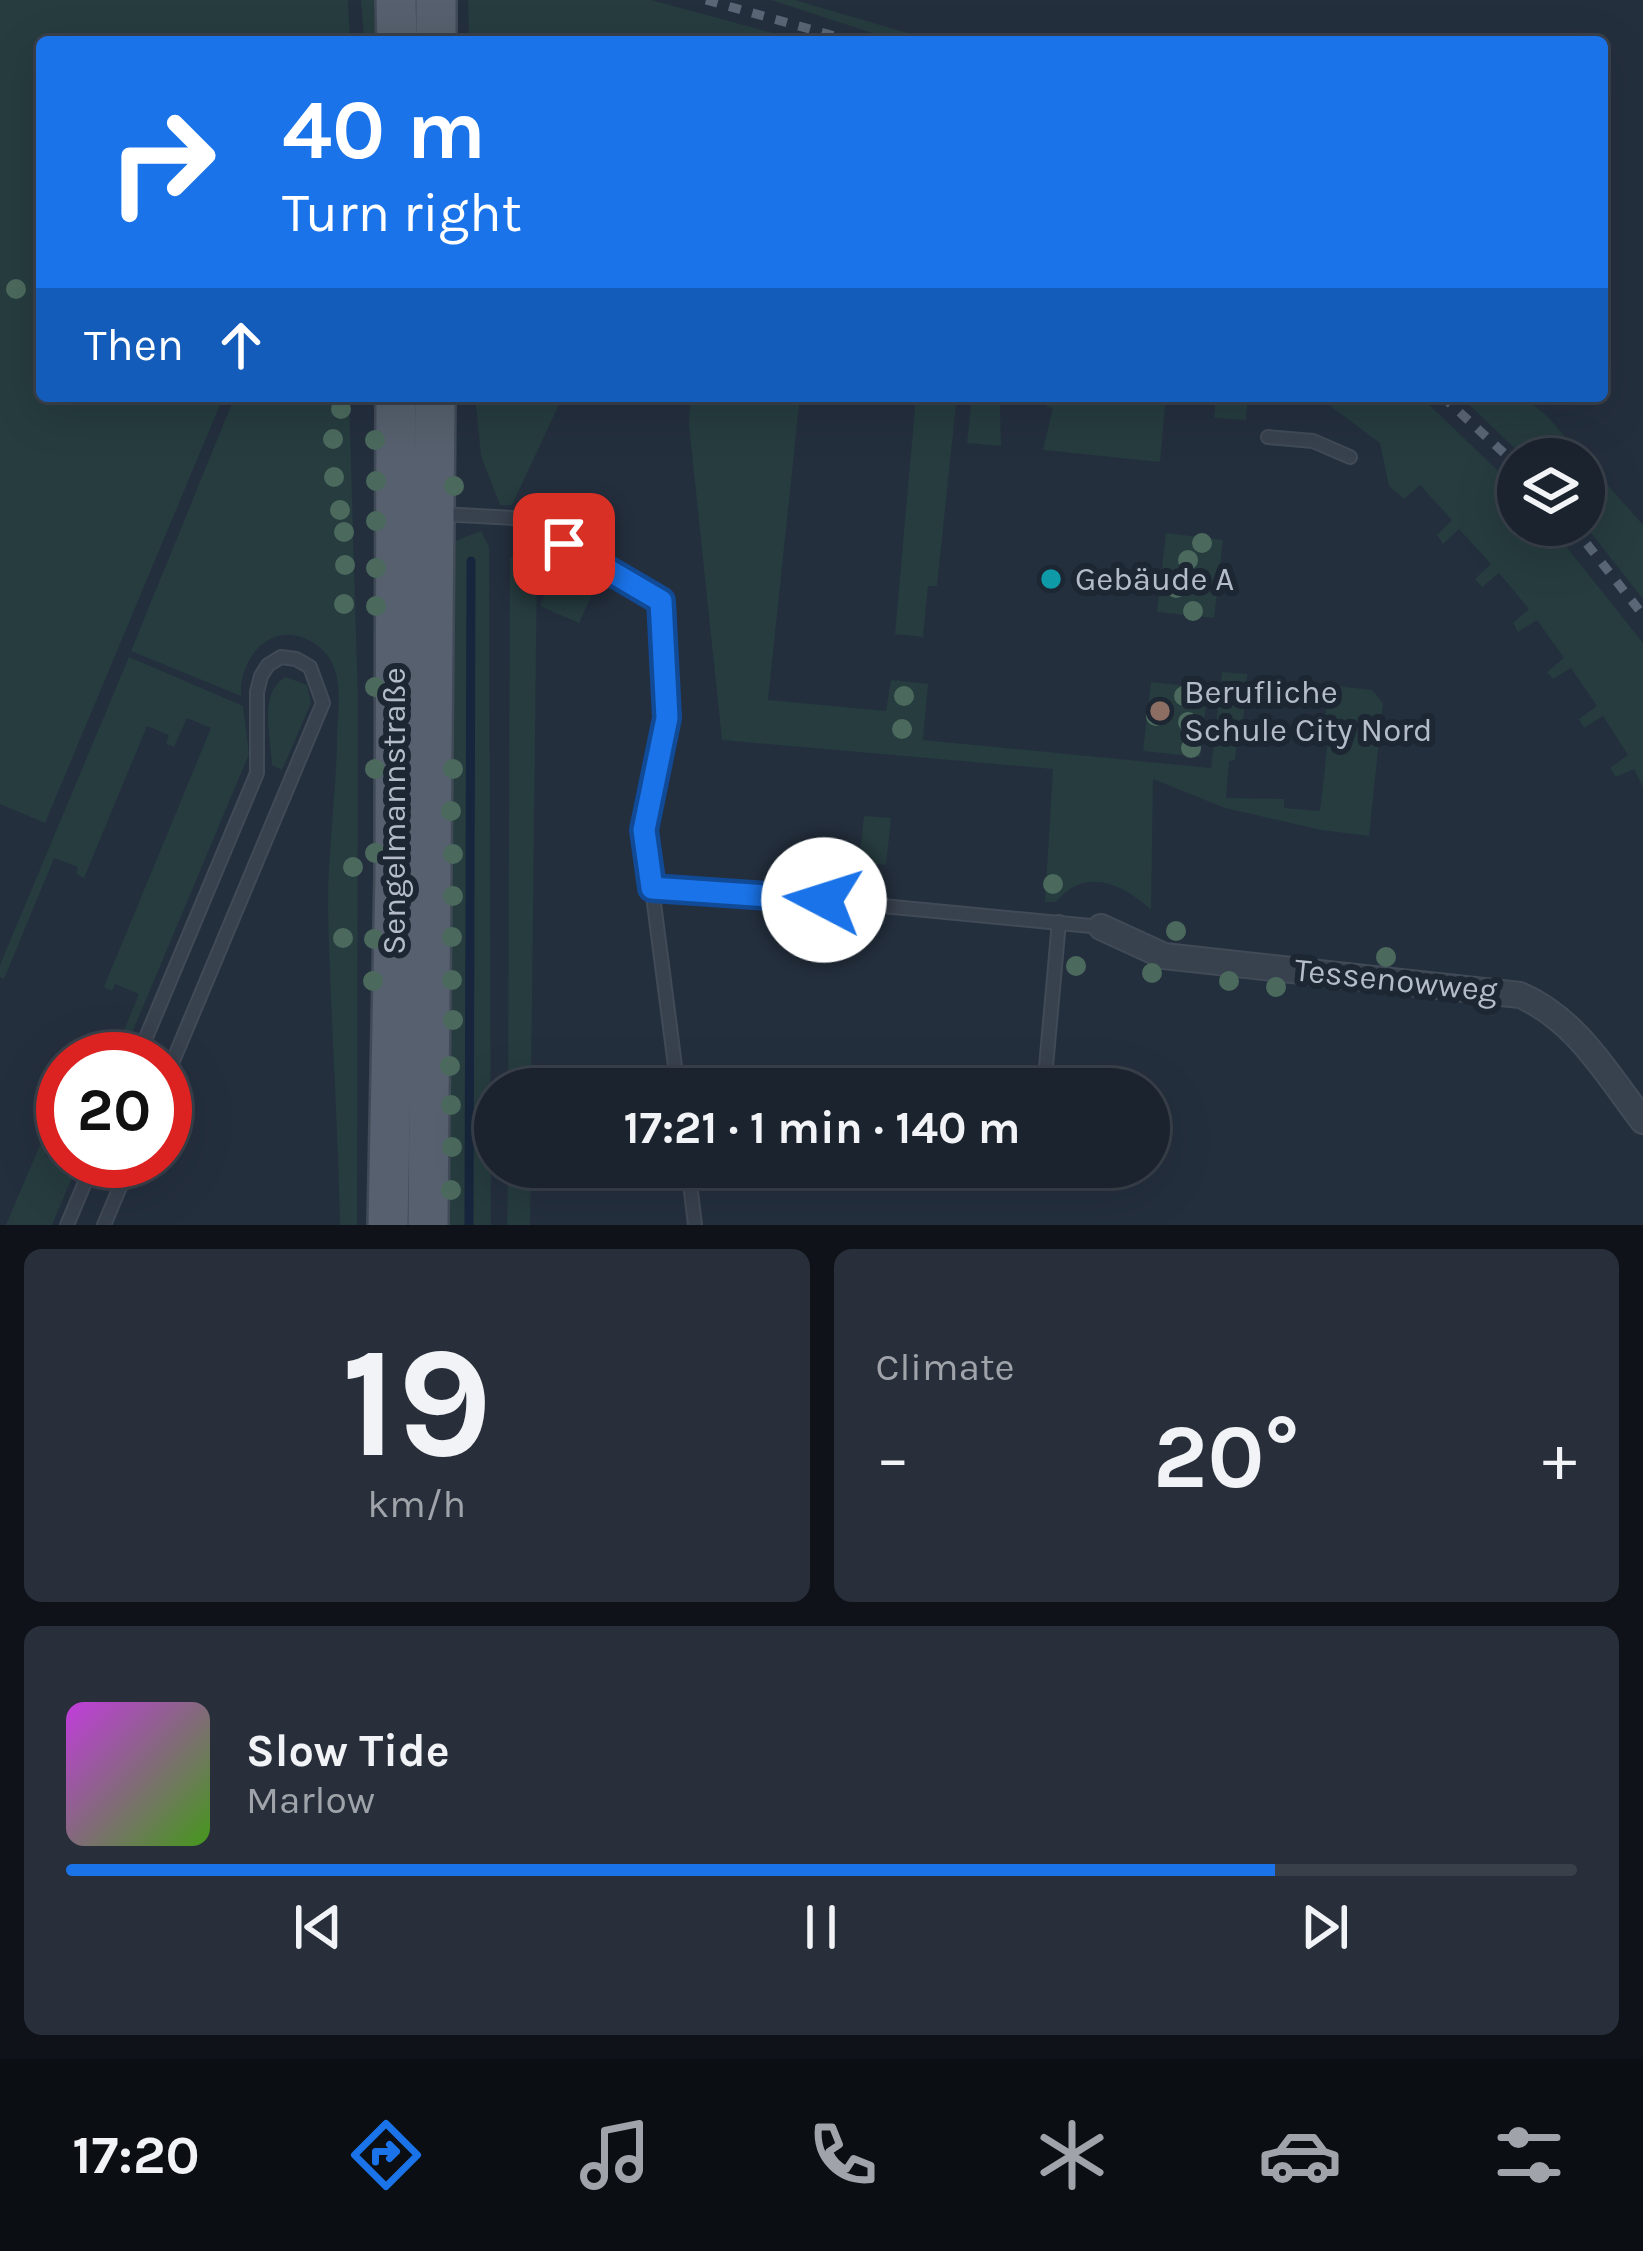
<!DOCTYPE html>
<meta charset="utf-8">
<style>
:root{--surface:#1b232e;--page:#282f3a;--text:#f1f3f6;--muted:#a0a4aa;--line:#39404a;--accent:#1a73e8}
body{margin:0;font-family:Karla,sans-serif;background:var(--page);color:var(--text);height:100vh;display:flex;flex-direction:column;font-size:45px;white-space:nowrap}
*{box-sizing:border-box;margin:0}
p{font-size:39px;color:var(--muted)}
.icon{flex:none;width:66px;height:66px;fill:none;stroke:currentColor;stroke-width:2;stroke-linecap:round;stroke-linejoin:round}
.map{position:relative;height:1225px;overflow:hidden}
.side{display:flex;flex-direction:column;gap:24px;padding:24px;background:#0f1319;flex:1}
.side>*{flex:none}
.top-card{position:absolute;left:36px;top:36px;width:1572px;height:366px;border-radius:12px;box-shadow:0 12px 48px #0002,0 0 0 3px var(--line);background:#1a73e8;color:#fff;overflow:hidden}
.controls{position:absolute;left:1497px;top:438px;display:grid;gap:24px}
.controls a{display:grid;place-items:center;width:108px;height:108px;border-radius:50%;background:var(--surface);box-shadow:0 12px 48px #0002,0 0 0 3px var(--line);font-size:60px}
.speed{position:absolute;left:36px;top:1032px;display:flex;gap:24px;font-size:60px;font-weight:700;text-align:center}
.speed>*{display:grid;place-content:center;width:156px;height:156px;border-radius:50%;background:var(--surface);box-shadow:0 12px 48px #0002,0 0 0 3px var(--line);line-height:1}
.speed .limit{border:18px solid #d22;background:#fff;color:#111}
.pin{position:absolute;display:grid;place-items:center;width:102px;height:102px;color:#fff;margin:-51px;border-radius:24px;box-shadow:0 6px 18px #0006}
.me{position:absolute;width:132px;margin:-66px;rotate:275deg;stroke-linejoin:round;filter:drop-shadow(0 0 9px #0008)}
.turn{display:flex;align-items:center;gap:42px;height:252px;padding:0 48px;font-size:54px}
.turn .icon{width:156px;height:156px;stroke-width:2.5}
.turn b{display:block;font-size:84px;line-height:102px}
.then{display:flex;align-items:center;height:114px;padding:0 48px;background:#0003;gap:24px;font-size:45px}
.big{font-size:90px;font-weight:700;line-height:1.1}
.side .card{flex:1;display:flex;flex-direction:column;justify-content:center;gap:18px;min-width:0;padding:0 42px;border-radius:18px;background:var(--page)}
.side .dial{align-items:center;gap:0}
.dial b{font-size:156px;line-height:1}
.song{display:flex;align-items:center;gap:36px}
.cover{width:144px;height:144px;border-radius:18px;background:linear-gradient(135deg,hsl(290 70% 55%),hsl(100 70% 35%))}
.played{height:12px;border-radius:6px;background:linear-gradient(90deg,var(--accent) 80%,var(--line) 80%)}
.keys{display:flex;justify-content:space-around;direction:ltr}
.heat{display:flex;justify-content:space-between;align-items:center;font-size:66px;direction:ltr}
.side .tiles{flex:1;display:grid;gap:24px;grid-template-columns:1fr 1fr}
.card:last-child{grid-column:span 2}
.trip{position:absolute;left:474px;top:1068px;width:696px;height:120px;border-radius:60px;background:var(--surface);box-shadow:0 12px 48px #0002,0 0 0 3px var(--line);font-weight:700;line-height:120px;text-align:center}
.menu{display:flex;height:192px;justify-content:space-around;align-items:center;background:#0b0e12;color:var(--muted)}
.menu .icon{width:84px;height:84px}
.menu .active{color:var(--accent)}
.menu b{font-size:54px;color:var(--text)}
.map>svg:first-child{display:block}
</style>
<div class="map">
<svg width="1643" height="1225" viewBox="0 0 1643 1225">
<rect width="100%" height="100%" fill="#242f3e"/>
<g fill="#263c3f">
<polygon points="0,0 348,0 350,42 42,42 42,396 222,396 222,400 45,823 0,804"/>
<polygon points="361,0 380,0 380,42 364,42"/>
<polygon points="468,0 651,0 806,42 469,42"/>
<polygon points="771,0 795,0 938,42 900,42"/>
<path d="M235,396h114l9,306 -1,523h-17c-2,-107 -10,-214 -12,-320 0,-55 8,-110 9,-165 0,-32 10,-72 -19,-94 -41,-31 -79,7 -77,50l-110,-45z"/>
<polygon points="475,396 563,396 512,505 500,505 481,456"/>
<path d="M690,396h110l-32,304 118,11 5,-31 37,4 -5,56 288,28 11,-96 25,2 -4,48 -4,1 -4,37 -6,1 -3,37 58,1v9l36,3 9,-79 -5,-1 4,-46 44,5 11,13 -14,133 -48,-6 -96,-22 -72,-29 -2,131c-28,-26 -66,-44 -95,-8h-11l8,-133 -331,-29 -33,-315z"/>
<polygon points="916,396 956,396 956,404 937,586 928,586 923,637 895,634"/>
<polygon points="972,396 1006,396 1005,402 1000,403 1001,446 967,443"/>
<polygon points="1048,396 1166,396 1160,462 1043,450 1053,408 1047,407"/>
<polygon points="1216,396 1248,396 1246,420 1214,418"/>
<polygon points="1317,396 1420,396 1518,490 1518,525 1549,525 1643,643 1643,787 1634,769 1616,777 1610,768 1628,755 1603,716 1584,728 1579,719 1597,706 1571,668 1553,679 1547,672 1564,658 1537,620 1518,632 1513,623 1529,609 1499,573 1482,587 1475,579 1491,564 1459,529 1443,544 1437,535 1452,520 1420,485 1404,499 1389,486 1380,443"/>
<polygon points="1460,396 1523,396 1546,415 1643,525 1643,599 1584,524 1584,459 1526,459"/>
<polygon points="481,531 489,547 491,1225 445,1225 450,543"/>
<polygon points="1166,533 1223,540 1214,618 1157,612"/>
<polygon points="517,553 537,558 531,1089 508,1089 510,558"/>
<polygon points="557,566 597,584 579,623 540,606"/>
<polygon points="129,657 243,706 249,754 121,1059 112,1059 139,994 115,984 112,991 104,987 211,728 187,718 174,747 166,744 169,735 147,726 84,878 76,874 78,867 54,858 4,979 0,977 0,965"/>
<path d="M286,677l21,8 4,18 -29,67 -10,-5c-1,-27 -14,-74 14,-88z"/>
<polygon points="1151,682 1208,688 1200,757 1143,751"/>
<polygon points="864,816 891,818 886,865 859,862"/>
<polygon points="40,1145 47,1148 45,1156 67,1165 79,1161 52,1225 6,1225"/>
<polygon points="508,1167 531,1167 530,1225 507,1225"/>
</g>
<g fill="none" stroke-linecap="round" stroke-linejoin="round">
<polyline stroke="#17263c" stroke-width="9" points="469,1225 471,561"/>
<g stroke="#414a57" stroke-width="16">
<g id="lane">
<polyline points="1268,437 1313,441 1350,457"/>
<polyline points="441,514 514,518 661,600 667,719 644,830 652,888"/>
<polyline points="137,1059 257,773 257,692 261,676 268,665 281,657 296,659 310,667 323,703 165,1080"/>
<polyline points="678,1089 652,888 696,888 1101,927"/>
<polyline points="1044,1089 1059,922"/>
<polyline points="688,1167 695,1225"/>
<polyline points="67,1225 94,1161"/>
<polyline points="104,1225 131,1161"/>
</g>
</g>
<g stroke="#414a57" stroke-width="28">
<path id="street" d="M1101,927l63,29 356,39c56,24 87,79 123,126"/>
</g>
<g stroke="#414a57" stroke-width="44">
<g id="primary">
<polyline points="396,0 397,42"/>
<polyline points="436,0 436,42"/>
<polyline points="388,1225 395,876 396,396"/>
<polyline points="428,1225 435,396"/>
</g>
</g>
<use href="#lane" stroke="#38414e" stroke-width="12"/>
<use href="#street" stroke="#38414e" stroke-width="24"/>
<use href="#primary" stroke="#56606e" stroke-width="39"/>
<g stroke="#5a6575" stroke-width="9" stroke-dasharray="12 12" stroke-linecap="butt">
<polyline points="706,0 856,42"/>
<polyline points="1442,396 1518,466"/>
<polyline points="1572,525 1643,615"/>
</g>
</g>
<g fill="#4b6a5d">
<circle cx="16" cy="289" r="10"/>
<circle cx="341" cy="409" r="10"/>
<circle cx="333" cy="439" r="10"/>
<circle cx="375" cy="440" r="10"/>
<circle cx="334" cy="477" r="10"/>
<circle cx="376" cy="481" r="10"/>
<circle cx="454" cy="486" r="10"/>
<circle cx="340" cy="510" r="10"/>
<circle cx="376" cy="521" r="10"/>
<circle cx="344" cy="532" r="10"/>
<circle cx="1202" cy="543" r="10"/>
<circle cx="1188" cy="560" r="10"/>
<circle cx="345" cy="565" r="10"/>
<circle cx="376" cy="568" r="10"/>
<circle cx="1176" cy="588" r="10"/>
<circle cx="344" cy="604" r="10"/>
<circle cx="376" cy="606" r="10"/>
<circle cx="1193" cy="611" r="10"/>
<circle cx="375" cy="687" r="10"/>
<circle cx="904" cy="696" r="10"/>
<circle cx="1184" cy="696" r="10"/>
<circle cx="1156" cy="716" r="10"/>
<circle cx="1188" cy="722" r="10"/>
<circle cx="902" cy="729" r="10"/>
<circle cx="1191" cy="748" r="10"/>
<circle cx="375" cy="769" r="10"/>
<circle cx="453" cy="769" r="10"/>
<circle cx="451" cy="811" r="10"/>
<circle cx="375" cy="853" r="10"/>
<circle cx="453" cy="854" r="10"/>
<circle cx="353" cy="867" r="10"/>
<circle cx="1053" cy="884" r="10"/>
<circle cx="453" cy="896" r="10"/>
<circle cx="1176" cy="931" r="10"/>
<circle cx="452" cy="937" r="10"/>
<circle cx="343" cy="938" r="10"/>
<circle cx="374" cy="939" r="10"/>
<circle cx="1386" cy="957" r="10"/>
<circle cx="1076" cy="966" r="10"/>
<circle cx="1152" cy="973" r="10"/>
<circle cx="452" cy="980" r="10"/>
<circle cx="373" cy="981" r="10"/>
<circle cx="1229" cy="981" r="10"/>
<circle cx="1276" cy="987" r="10"/>
<circle cx="453" cy="1020" r="10"/>
<circle cx="450" cy="1066" r="10"/>
<circle cx="451" cy="1105" r="10"/>
<circle cx="452" cy="1147" r="10"/>
<circle cx="451" cy="1190" r="10"/>
</g>
<g fill="none" stroke-linecap="round" stroke-linejoin="round">
<g stroke="#114b97" stroke-width="30">
<polyline id="route" points="564,544 661,601 667,718 644,830 652,888 824,900"/>
</g>
<use href="#route" stroke="#1a73e8" stroke-width="21"/>
</g>
<circle fill="#0f9aa8" stroke="#1d2633" stroke-width="4.5" cx="1051" cy="579" r="12"/>
<circle fill="#8d6e63" stroke="#1d2633" stroke-width="4.5" cx="1160" cy="711" r="12"/>
<g text-anchor="middle" dominant-baseline="central" stroke-width="12" stroke-linejoin="round" paint-order="stroke">
<g font-size="33" fill="#b4bcc9" stroke="#1d2633" text-anchor="start">
<text x="1075" y="579">Gebäude A</text>
<text x="1184" y="692">Berufliche<tspan x="1184" dy="38">Schule City Nord</tspan></text>
</g>
<g font-size="33" fill="#b4bcc9" stroke="#1d2633">
<text transform="translate(394 811) rotate(-90)">Sengelmannstraße</text>
<text transform="translate(1396 980) rotate(6)">Tessenowweg</text>
</g>
</g>
</svg>
<div class="controls">
<a><svg class="icon" aria-label="layers" viewBox="0 0 24 24"><path d="M12 4l9 5-9 5-9-5zM3 14l9 5 9-5"/></svg></a>
</div>
<div class="speed"><div class="limit">20</div></div>
<div class="pin" style="left:564px;top:544px;background:#d93025"><svg class="icon" aria-label="arrive" viewBox="0 0 24 24"><path d="M6 21V4h12l-3 4 3 4H6"/></svg></div>
<svg class="me" style="left:824px;top:900px" viewBox="-20 -20 40 40"><circle r="19" fill="#fff"/><path d="M0-13L10 11 0 6-10 11z" fill="#1a73e8"/></svg>
<div class="trip">17:21 · 1 min · 140 m</div>
<div class="top-card">
<div class="turn"><svg class="icon" aria-label="right" viewBox="0 0 24 24"><path d="M7 20v-9h11M14 6l5 5-5 5"/></svg><div><b>40 m</b>Turn right</div></div>
<div class="then">Then<svg class="icon" aria-label="ahead" viewBox="0 0 24 24"><path d="M12 20V5M6 11l6-6 6 6"/></svg></div>
</div>
</div>
<section class="side">
<div class="tiles">
<div class="card dial"><b>19</b><p>km/h</p></div>
<div class="card"><p>Climate</p>
<div class="heat"><a>−</a><b class="big">20°</b><a>+</a></div>
</div>
<div class="card">
<div class="song"><i class="cover"></i><div><b>Slow Tide</b><p>Marlow</p></div></div>
<div class="played"></div>
<div class="keys"><svg class="icon" aria-label="previous" viewBox="0 0 24 24"><path d="M18 5L8 12l10 7zM5 5v14"/></svg><svg class="icon" aria-label="pause" viewBox="0 0 24 24"><path d="M8 5v14M16 5v14"/></svg><svg class="icon" aria-label="next" viewBox="0 0 24 24"><path d="M6 5l10 7-10 7zM19 5v14"/></svg></div>
</div>
</div>
</section>
<nav class="menu">
<b>17:20</b>
<svg class="icon active" aria-label="directions" viewBox="0 0 24 24"><path d="M12 3l9 9-9 9-9-9zM9 14v-3h6M13 9l2 2-2 2"/></svg>
<svg class="icon" aria-label="music" viewBox="0 0 24 24"><path d="M9 18V5l10-2v13"/><circle cx="6" cy="18" r="3"/><circle cx="16" cy="16" r="3"/></svg>
<svg class="icon" aria-label="phone" viewBox="0 0 24 24"><path d="M5 4h4l2 5-3 2q2 4 5 5l2-3 5 2v4C11 20 4 13 5 4z"/></svg>
<svg class="icon" aria-label="climate" viewBox="0 0 24 24"><path d="M12 3v18M4 7l16 10M4 17L20 7"/></svg>
<svg class="icon" aria-label="car" viewBox="0 0 24 24"><path d="M5 17H2v-5l4-1 3-4h7l3 4 3 1v5h-3M9 17h6M6 11h13"/><circle cx="7" cy="17" r="2"/><circle cx="17" cy="17" r="2"/></svg>
<svg class="icon" aria-label="filters" viewBox="0 0 24 24"><path d="M4 7h16M4 17h16"/><circle cx="9" cy="7" r="2"/><circle cx="15" cy="17" r="2"/></svg>
</nav>
